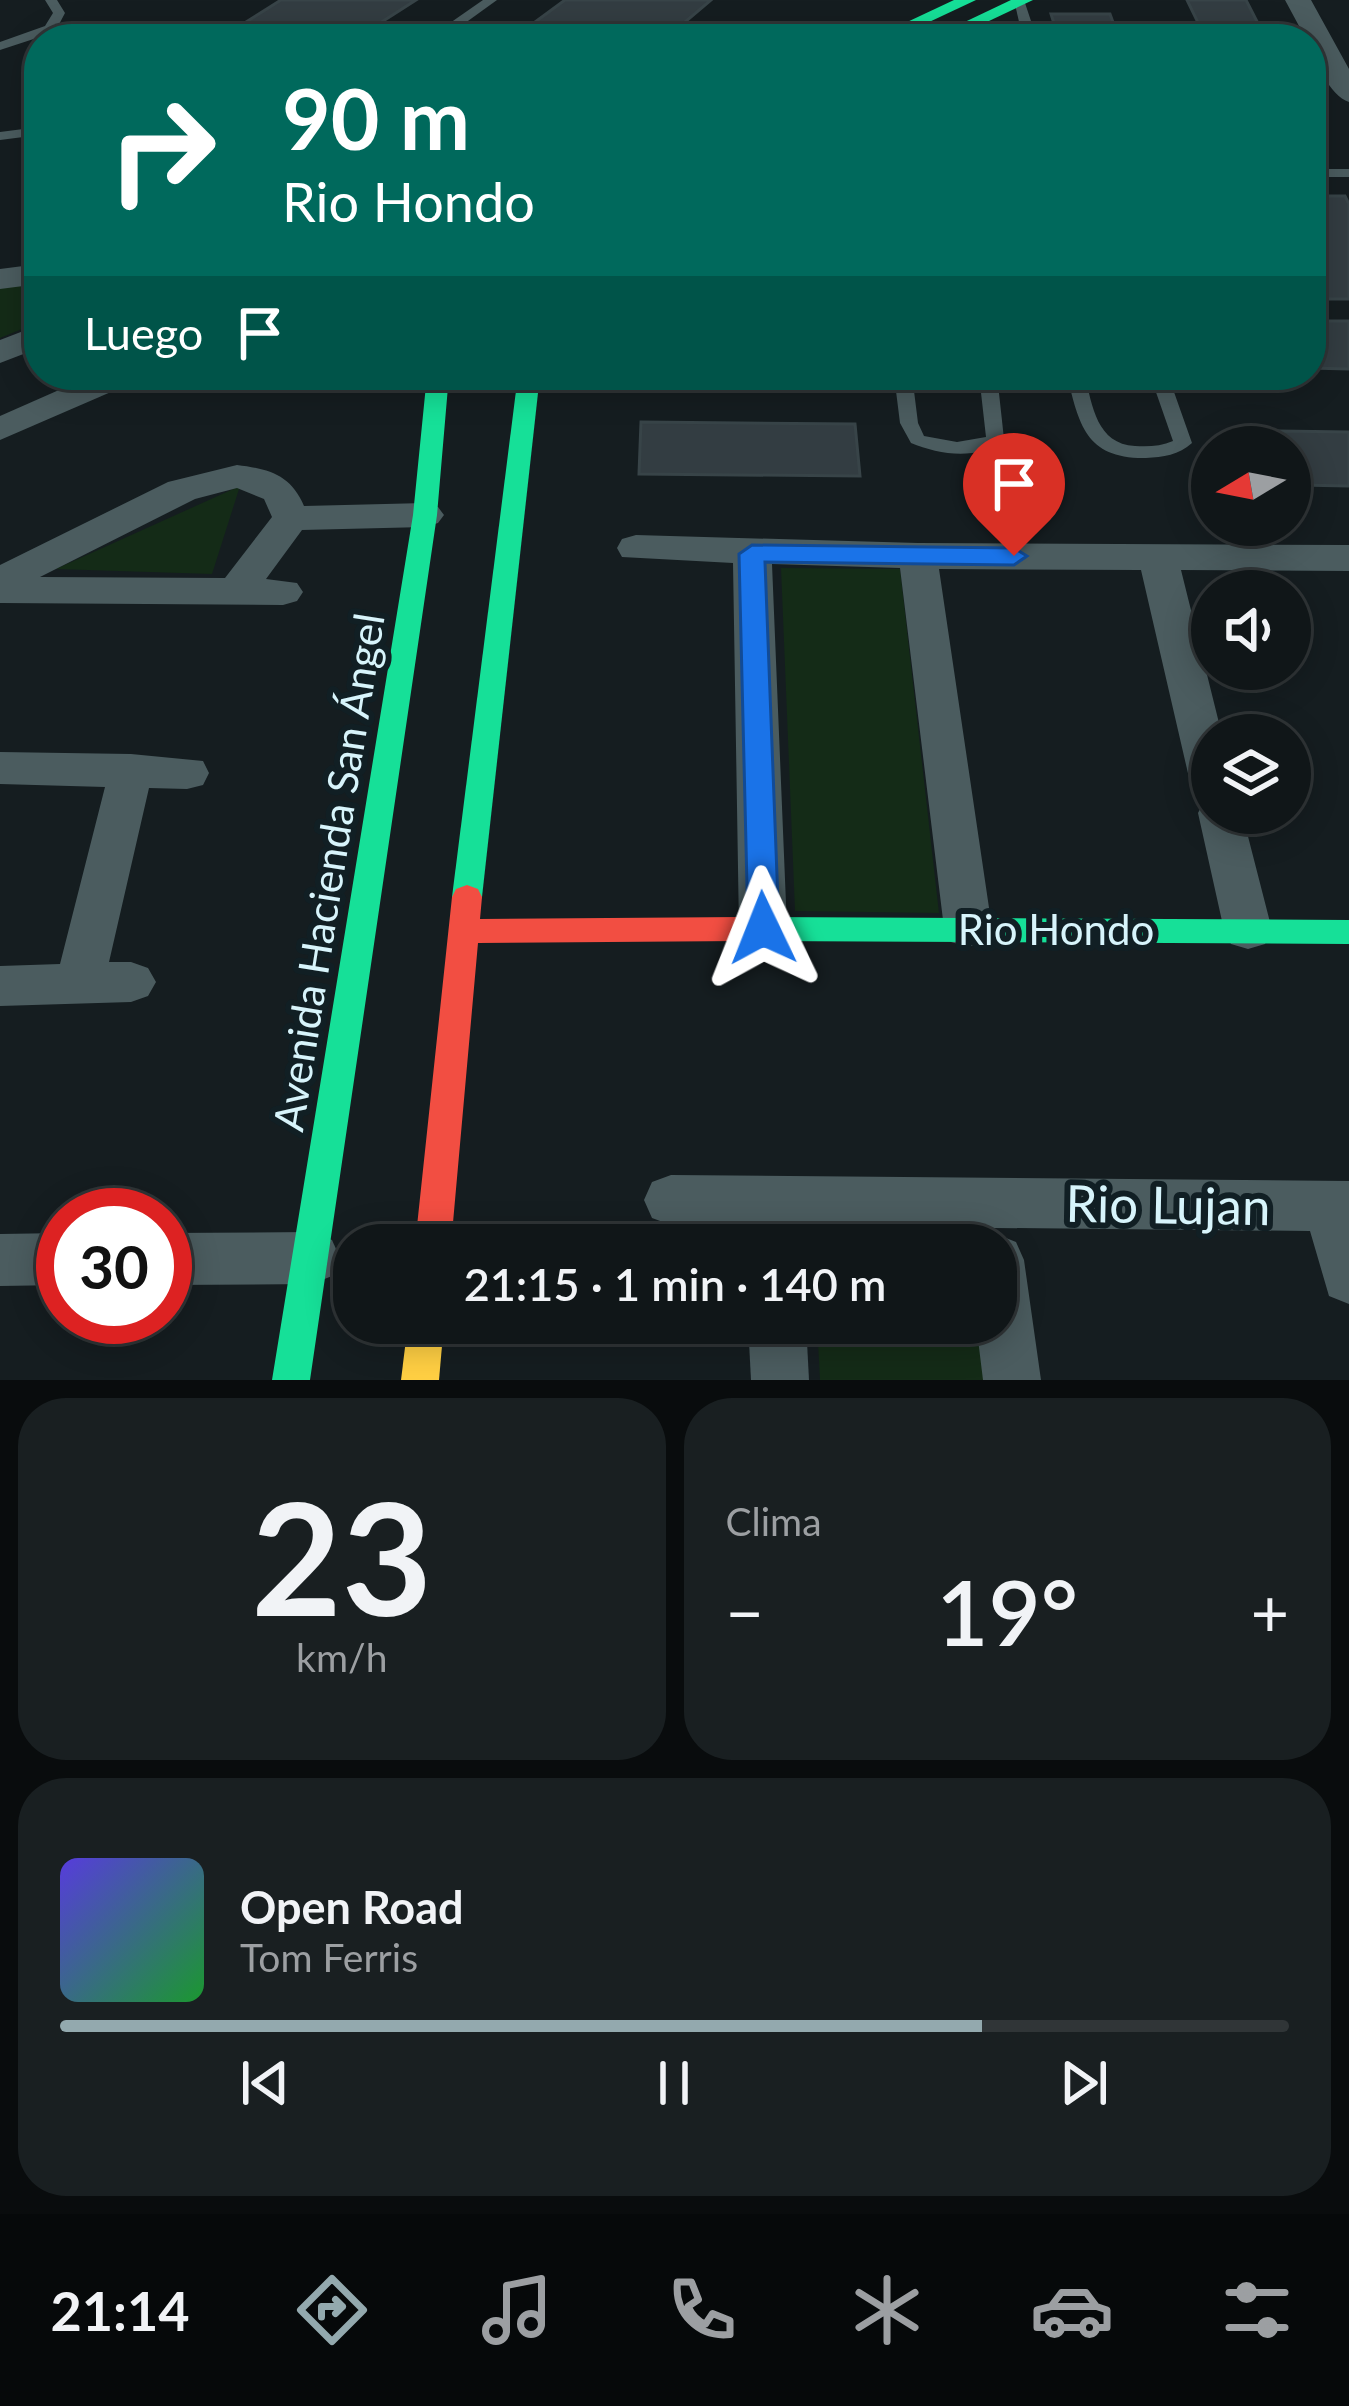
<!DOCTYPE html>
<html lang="es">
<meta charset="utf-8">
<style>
:root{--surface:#101618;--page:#191f21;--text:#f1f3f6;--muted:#9c9fa2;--line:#303537;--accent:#93a9ae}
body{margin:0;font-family:Lato,sans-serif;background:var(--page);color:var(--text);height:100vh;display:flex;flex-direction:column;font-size:45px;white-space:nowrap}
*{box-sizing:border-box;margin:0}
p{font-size:39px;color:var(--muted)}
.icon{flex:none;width:66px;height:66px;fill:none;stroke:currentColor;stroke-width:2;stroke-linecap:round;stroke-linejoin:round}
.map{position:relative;height:1380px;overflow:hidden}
.sheet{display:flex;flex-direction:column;gap:18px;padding:18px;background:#090c0d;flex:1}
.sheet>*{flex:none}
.hud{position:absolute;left:24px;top:24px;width:1302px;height:366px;border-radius:48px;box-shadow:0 6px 30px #0003,0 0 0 3px var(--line);background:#00695c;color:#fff;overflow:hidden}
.needle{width:78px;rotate:260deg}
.tools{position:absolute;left:1191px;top:426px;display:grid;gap:24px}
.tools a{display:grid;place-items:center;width:120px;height:120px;border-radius:50%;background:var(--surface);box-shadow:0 6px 30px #0003,0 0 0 3px var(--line);font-size:60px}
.speed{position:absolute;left:36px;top:1188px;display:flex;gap:24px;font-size:60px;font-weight:700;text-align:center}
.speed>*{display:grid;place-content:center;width:156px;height:156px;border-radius:50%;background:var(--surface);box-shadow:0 6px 30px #0003,0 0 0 3px var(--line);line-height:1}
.speed .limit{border:18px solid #d22;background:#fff;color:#111}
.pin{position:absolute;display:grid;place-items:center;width:102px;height:102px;color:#fff;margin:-123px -51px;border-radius:50% 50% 50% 0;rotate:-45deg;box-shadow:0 0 12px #0007}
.pin .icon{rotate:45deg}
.me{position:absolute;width:132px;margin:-66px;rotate:358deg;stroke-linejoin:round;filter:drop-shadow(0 0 9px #0008)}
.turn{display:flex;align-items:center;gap:42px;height:252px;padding:0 60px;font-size:54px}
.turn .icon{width:156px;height:156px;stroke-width:2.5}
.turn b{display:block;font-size:84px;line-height:102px}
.then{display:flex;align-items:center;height:114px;padding:0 60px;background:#0003;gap:24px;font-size:45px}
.big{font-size:90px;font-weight:600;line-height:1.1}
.sheet .tile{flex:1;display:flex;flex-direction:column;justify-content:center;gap:18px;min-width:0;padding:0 42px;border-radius:48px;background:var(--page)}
.sheet .dial{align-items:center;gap:0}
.dial b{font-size:156px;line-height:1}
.song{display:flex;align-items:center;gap:36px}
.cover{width:144px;height:144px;border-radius:18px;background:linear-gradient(135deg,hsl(250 70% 55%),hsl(130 70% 35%))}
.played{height:12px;border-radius:6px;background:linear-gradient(90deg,var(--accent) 75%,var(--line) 75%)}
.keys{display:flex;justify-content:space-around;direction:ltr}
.heat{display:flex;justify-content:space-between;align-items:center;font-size:66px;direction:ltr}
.sheet .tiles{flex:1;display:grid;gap:18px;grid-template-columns:1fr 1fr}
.tile:last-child{grid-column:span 2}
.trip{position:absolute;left:333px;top:1224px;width:684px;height:120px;border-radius:48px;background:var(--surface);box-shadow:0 6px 30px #0003,0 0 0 3px var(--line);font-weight:600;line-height:120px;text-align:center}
.dock{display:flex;height:192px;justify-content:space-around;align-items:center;background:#06090a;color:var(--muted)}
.dock .icon{width:84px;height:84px}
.dock .selected{color:var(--accent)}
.dock b{font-size:54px;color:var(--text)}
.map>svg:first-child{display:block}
</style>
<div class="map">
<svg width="1349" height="1380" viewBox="0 0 1349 1380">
<rect width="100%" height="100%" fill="#151d20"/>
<g fill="#142b17">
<polygon points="39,282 39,322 0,338 0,287"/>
<polygon points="240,486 212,574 56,569"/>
<polygon points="781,568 900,569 939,913 795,911"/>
<polygon points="813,1214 973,1216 976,1245 814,1245"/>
<polygon points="817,1323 985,1323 991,1380 820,1380"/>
</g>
<g fill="#333d42" stroke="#384448" stroke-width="3">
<polygon points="281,0 416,0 355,39 219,39"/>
<polygon points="565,0 711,0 665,39 512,39"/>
<polygon points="1187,0 1246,0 1266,39 1206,39"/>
<polygon points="1051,14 1110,14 1119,39 1059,39"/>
<polygon points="1311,196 1345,196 1349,204 1349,299 1323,299 1311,272"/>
<polygon points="1311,321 1349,321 1349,369 1311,368"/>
<polygon points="641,422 855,424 860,476 639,474"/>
<polygon points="1278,431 1349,432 1349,486 1299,485 1290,447 1284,447"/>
</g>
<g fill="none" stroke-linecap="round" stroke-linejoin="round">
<g fill="#4b5c5f" fill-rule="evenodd">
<polygon points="45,0 57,0 65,13 55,32 0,50 0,42 45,26 53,13"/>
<polygon points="483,0 497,0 443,39 427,39"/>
<polygon points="1014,0 1025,3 1037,39 1023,39"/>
<polygon points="39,127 39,135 0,140 0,132"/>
<rect x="1311" y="169" width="38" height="8"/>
<path d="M894,375h18l6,48 6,13 33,6 29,-5 -7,-62h18l7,64c-25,22 -64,16 -93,4l-11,-20z"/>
<path d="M1067,375h18c7,31 12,69 50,71 14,1 26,0 38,-5l-23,-66h18l24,68c-13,12 -29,14 -46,15 -60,1 -67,-33 -79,-83z"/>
</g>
<g fill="#4b5c5f" fill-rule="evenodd">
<path d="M1285,0h26l38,69v33c-19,-6 -37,-43 -38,-63h-5z"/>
<polygon points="39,264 39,284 0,289 0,269"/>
<polygon points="39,325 39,348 0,363 0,340"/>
<polygon points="93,375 139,375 134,382 0,440 0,416"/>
<path d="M237,465c32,4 54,10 67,41l121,-3 13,4 6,8 -6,8 -13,4 -123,3 -36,49 31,4 6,9 -6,9 -14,4 -283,-2v-38l168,-83zM237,488l27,11 8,18 -47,61 -185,-1 155,-78z"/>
<polygon points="636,535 918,543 1349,545 1349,571 1181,570 1222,735 1212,735 1212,798 1196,794 1190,782 1141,570 939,569 992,928 985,942 968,947 951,942 944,928 900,568 772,564 787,928 780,942 763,947 746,942 739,928 733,563 622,557 617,548 622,539"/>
<polygon points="0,752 131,754 203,761 209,773 203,785 187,789 149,788 109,962 131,962 148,968 156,982 148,996 131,1002 0,1006 0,966 60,964 105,787 0,784"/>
<polygon points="1212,798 1212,813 1242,813 1272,930 1265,944 1248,949 1231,944 1224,930 1198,813 1204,801"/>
<polygon points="671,1175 1349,1181 1349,1304 1329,1296 1310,1231 800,1226 801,1245 745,1245 745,1225 671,1225 652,1218 644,1200 652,1182"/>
<polygon points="312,1232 332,1240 340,1258 332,1276 312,1284 165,1285 165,1233"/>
<polygon points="63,1233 63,1285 0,1286 0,1234"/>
<polygon points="996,1234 1016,1242 1024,1260 1041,1380 983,1380 976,1323 996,1323 996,1245 975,1245"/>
<polygon points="748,1323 806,1323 809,1380 751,1380"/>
</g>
<g fill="#16e098" fill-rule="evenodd">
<polygon points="954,0 976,0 893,39 871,39"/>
<polygon points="1011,0 1033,0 951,39 929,39"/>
<polygon points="427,375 449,375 437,515 310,1380 272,1380 413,515"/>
<polygon points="518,375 540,375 482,897 478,905 467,909 456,905 452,897"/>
<polygon points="742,917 1349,920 1349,944 742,941 731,938 727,929 731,920"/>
</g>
<polygon fill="#ffcf43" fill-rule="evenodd" points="408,1323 444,1323 439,1380 401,1380"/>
<polygon fill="#f24e42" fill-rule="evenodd" points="467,885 478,889 482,897 480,919 742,917 753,920 757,929 753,938 742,941 478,943 451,1245 415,1245 452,897 456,889"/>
</g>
<polygon fill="#1a73e8" stroke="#114b97" stroke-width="3" points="752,545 1014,548 1027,556 1014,565 765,562 779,928 774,937 763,941 752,937 748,928 739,554"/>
<g text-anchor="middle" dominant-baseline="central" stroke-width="12" stroke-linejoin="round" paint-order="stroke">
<g font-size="42" fill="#d7f4fb" stroke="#111f24">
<text transform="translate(328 872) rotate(-81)">Avenida Hacienda San Ángel</text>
<text x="1056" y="929">Rio Hondo</text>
</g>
<g font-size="51" fill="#d7f4fb" stroke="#111f24">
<text transform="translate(1168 1204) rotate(1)">Rio Lujan</text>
</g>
</g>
</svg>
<div class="tools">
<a><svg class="needle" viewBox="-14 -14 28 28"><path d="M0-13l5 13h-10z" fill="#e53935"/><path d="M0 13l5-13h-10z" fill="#9c9fa2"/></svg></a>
<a><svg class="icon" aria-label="sound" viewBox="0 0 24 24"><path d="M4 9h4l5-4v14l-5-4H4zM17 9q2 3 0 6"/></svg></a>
<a><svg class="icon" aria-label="layers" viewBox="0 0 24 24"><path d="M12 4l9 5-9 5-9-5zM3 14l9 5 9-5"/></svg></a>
</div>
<div class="speed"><div class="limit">30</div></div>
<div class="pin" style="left:1014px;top:556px;background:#d93025"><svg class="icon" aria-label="arrive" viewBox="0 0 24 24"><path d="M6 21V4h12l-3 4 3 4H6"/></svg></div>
<svg class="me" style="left:763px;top:928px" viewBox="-20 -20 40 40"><path d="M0-17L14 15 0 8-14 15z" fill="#1a73e8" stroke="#fff" stroke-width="4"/></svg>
<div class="trip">21:15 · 1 min · 140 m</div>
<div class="hud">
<div class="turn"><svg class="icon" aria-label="right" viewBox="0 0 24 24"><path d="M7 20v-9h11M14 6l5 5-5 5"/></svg><div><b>90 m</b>Rio Hondo</div></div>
<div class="then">Luego<svg class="icon" aria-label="arrive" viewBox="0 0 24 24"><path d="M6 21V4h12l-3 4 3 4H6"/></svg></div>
</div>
</div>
<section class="sheet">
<div class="tiles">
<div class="tile dial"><b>23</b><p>km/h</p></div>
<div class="tile"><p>Clima</p>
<div class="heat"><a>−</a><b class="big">19°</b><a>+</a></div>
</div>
<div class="tile">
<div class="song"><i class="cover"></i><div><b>Open Road</b><p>Tom Ferris</p></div></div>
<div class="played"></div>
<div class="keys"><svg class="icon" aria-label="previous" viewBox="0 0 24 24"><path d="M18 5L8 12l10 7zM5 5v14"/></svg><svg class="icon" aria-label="pause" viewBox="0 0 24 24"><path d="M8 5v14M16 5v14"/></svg><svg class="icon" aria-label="next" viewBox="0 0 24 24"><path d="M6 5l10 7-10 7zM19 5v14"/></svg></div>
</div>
</div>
</section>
<nav class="dock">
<b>21:14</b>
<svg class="icon selected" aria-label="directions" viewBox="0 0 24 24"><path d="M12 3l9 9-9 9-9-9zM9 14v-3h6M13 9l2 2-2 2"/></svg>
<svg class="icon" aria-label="music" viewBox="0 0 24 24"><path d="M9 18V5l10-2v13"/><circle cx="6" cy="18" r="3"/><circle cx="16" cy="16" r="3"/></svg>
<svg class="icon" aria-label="phone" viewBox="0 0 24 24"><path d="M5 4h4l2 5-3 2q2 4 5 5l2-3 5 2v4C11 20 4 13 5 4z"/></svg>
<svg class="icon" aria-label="climate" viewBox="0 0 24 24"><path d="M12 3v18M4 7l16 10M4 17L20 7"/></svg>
<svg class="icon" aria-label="car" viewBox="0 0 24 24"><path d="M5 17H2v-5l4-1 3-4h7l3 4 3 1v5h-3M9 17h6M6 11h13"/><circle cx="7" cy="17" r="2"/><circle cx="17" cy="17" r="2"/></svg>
<svg class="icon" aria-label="filters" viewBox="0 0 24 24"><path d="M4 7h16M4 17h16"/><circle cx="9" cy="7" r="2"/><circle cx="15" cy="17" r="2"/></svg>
</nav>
